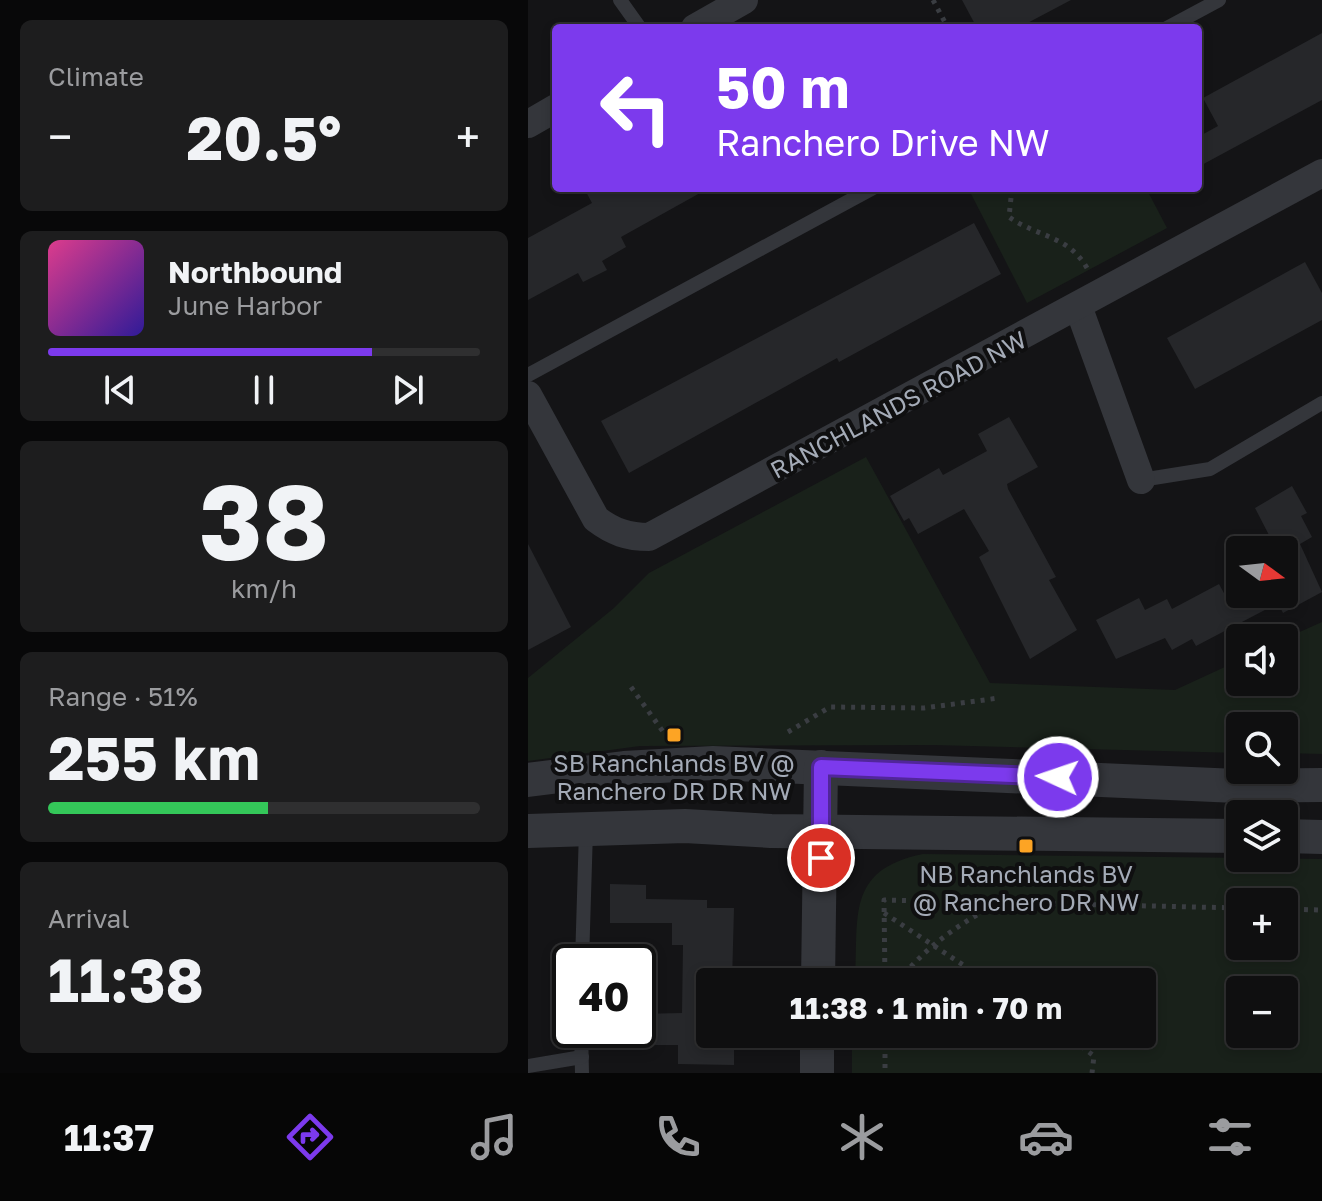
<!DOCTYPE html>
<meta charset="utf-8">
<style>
:root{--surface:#0f0f10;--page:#1d1d1e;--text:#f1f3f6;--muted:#9b9c9f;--line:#2f2f30;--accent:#7c3aed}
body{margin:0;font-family:"Golos Text",sans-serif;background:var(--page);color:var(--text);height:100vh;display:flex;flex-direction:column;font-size:30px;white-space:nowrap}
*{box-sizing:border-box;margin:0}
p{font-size:26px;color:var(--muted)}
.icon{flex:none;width:44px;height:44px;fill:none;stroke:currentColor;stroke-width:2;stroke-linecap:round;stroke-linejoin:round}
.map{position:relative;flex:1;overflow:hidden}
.panel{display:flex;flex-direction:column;gap:20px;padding:20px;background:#080809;width:528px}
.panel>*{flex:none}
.hud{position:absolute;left:24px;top:24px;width:650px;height:168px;border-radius:8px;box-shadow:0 4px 12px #0003,0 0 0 2px var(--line);background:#7c3aed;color:#fff;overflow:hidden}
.needle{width:52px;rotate:105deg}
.fabs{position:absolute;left:698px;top:536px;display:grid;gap:16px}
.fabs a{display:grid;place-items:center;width:72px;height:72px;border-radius:8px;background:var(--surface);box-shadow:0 4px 12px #0003,0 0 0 2px var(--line);font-size:40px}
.speed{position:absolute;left:24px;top:944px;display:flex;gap:16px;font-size:40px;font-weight:700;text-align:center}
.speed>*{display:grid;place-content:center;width:104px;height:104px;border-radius:50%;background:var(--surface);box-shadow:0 4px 12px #0003,0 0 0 2px var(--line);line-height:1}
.speed .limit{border:4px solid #111;border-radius:12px;background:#fff;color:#111}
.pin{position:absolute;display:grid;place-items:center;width:68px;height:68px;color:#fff;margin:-34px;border:4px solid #fff;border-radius:50%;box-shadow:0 2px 8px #0007}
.me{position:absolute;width:88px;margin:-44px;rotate:273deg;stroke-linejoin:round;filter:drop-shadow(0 0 6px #0008)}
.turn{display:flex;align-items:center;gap:28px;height:168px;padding:0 32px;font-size:36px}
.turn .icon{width:104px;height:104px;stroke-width:2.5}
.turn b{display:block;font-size:56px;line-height:68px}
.big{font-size:60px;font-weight:700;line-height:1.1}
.panel .tile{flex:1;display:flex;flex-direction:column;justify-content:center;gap:12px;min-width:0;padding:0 28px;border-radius:12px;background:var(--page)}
.panel .dial{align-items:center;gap:0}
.dial b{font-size:104px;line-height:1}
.song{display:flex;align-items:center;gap:24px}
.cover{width:96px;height:96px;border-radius:12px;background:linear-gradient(135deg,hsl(330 70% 55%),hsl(250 70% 35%))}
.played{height:8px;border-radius:4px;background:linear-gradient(90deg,var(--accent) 75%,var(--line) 75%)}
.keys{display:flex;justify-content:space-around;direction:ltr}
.heat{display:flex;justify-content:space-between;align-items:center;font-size:44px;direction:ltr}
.charge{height:12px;border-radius:6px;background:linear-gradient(90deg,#34c759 51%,var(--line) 0)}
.trip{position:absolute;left:168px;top:968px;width:460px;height:80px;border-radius:8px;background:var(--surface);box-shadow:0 4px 12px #0003,0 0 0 2px var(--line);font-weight:700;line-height:80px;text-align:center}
.tabs{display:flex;height:128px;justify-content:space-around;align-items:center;background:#060606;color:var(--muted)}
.tabs .icon{width:56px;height:56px}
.tabs .selected{color:var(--accent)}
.tabs b{font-size:36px;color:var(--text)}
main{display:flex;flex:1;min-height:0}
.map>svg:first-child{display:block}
</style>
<main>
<section class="panel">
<div class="tile"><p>Climate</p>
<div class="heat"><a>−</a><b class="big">20.5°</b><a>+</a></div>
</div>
<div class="tile">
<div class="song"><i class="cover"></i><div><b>Northbound</b><p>June Harbor</p></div></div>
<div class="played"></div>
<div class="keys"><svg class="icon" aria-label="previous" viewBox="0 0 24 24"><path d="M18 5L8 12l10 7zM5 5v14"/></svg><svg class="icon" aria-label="pause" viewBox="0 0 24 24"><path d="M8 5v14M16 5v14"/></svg><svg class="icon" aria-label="next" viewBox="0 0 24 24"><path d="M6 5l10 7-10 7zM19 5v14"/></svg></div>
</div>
<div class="tile dial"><b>38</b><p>km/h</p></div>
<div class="tile"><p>Range · 51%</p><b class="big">255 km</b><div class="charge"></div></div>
<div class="tile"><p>Arrival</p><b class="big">11:38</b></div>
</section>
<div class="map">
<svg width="794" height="1073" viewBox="0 0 794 1073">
<rect width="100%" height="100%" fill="#141416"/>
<g fill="#19211a" fill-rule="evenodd">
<polygon points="440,188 618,188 639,228 499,303"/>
<polygon points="338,457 462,683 647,690 712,660 712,682 756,682 756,639 794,622 794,754 756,753 756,726 712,726 712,753 406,745 112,746 0,761 0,678 86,608 121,573"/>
<path d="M395,854l399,5v214h-470v-39h290v-52h-287c4,-65 -10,-112 68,-128zM712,902h44v44h-44zM712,990h44v44h-44z"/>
</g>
<g fill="#26272a">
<polygon points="434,0 543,0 490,28 449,28"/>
<polygon points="794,33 794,100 670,167 670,137 690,126 675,98"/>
<polygon points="56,188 181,188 93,237 98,247 74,261 79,270 55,282 50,273 0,300 0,238 64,203"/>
<polygon points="446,223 473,274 311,362 309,358 101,473 73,421"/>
<polygon points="777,262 794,293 794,320 667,389 639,338"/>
<polygon points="481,417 510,467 479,484 480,489 528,577 521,580 549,630 502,659 451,557 461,551 436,509 390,534 381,518 376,521 362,496 411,468 415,475 459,451 450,434"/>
<polygon points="764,486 779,513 773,516 784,537 772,544 794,592 755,613 750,603 668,646 664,639 644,650 637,638 588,659 568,620 611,598 617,610 639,599 644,609 691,584 697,595 712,587 712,594 756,594 756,550 737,550 733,542 742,537 727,508"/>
<polygon points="0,544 43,627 0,650"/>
<polygon points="82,884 118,885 118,899 179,900 179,908 206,908 204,982 182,982 182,1034 206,1034 206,1065 150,1064 150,1045 110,1045 110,1014 154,1013 155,945 144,945 144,923 82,923"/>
</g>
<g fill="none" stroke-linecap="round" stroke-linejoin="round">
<g stroke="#3a3d42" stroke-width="5" stroke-dasharray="4 6" stroke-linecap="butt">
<polyline points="405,0 420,28"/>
<path d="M484,188l-3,29c28,20 59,18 78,51"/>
<polyline points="103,687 136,733"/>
<polyline points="260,732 302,707 396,708 471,698"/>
<polyline points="756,909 794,910"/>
<polyline points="356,913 461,982"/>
<polyline points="357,982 356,900 712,908"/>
<path d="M370,982c26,-34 63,-60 101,-79"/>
<polyline points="357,1034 357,1073"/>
<polyline points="537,1034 566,1056 564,1073"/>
</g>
<g stroke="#34363b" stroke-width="14">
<polyline points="92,0 112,28"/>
<polyline points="639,28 691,0"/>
<polyline points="0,375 345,188"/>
<polyline points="613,480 682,469 794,403"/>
<polyline points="54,962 58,830"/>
<polyline points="53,1030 54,1073"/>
<polyline points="0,1066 54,1057"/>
</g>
<g stroke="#34363b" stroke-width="28">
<polyline points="167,28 216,0"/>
<polyline points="0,124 28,108"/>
<polyline points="550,306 613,480"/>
<path d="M0,395l68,124c17,13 32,18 53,18l673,-364"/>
</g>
<g stroke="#34363b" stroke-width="34">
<polyline points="0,780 96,768 185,763 709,786 794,785"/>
<polyline points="0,831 157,826 243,831 712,836"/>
<polyline points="756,836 794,837"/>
<polyline points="290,982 293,767"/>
<polyline points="289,1073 289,1034"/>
</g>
</g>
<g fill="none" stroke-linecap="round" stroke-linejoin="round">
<g stroke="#51269a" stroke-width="20">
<polyline id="route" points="293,858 293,767 530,777"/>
</g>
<use href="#route" stroke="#7c3aed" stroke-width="14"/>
</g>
<g fill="#fda424" stroke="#0f0f10" stroke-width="3">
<rect x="138" y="727" width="16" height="16" rx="4"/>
<rect x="490" y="838" width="16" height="16" rx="4"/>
</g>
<g text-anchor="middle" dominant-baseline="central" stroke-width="8" stroke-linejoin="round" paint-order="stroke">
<g font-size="24" fill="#a4abb7" stroke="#0f0f10">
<text transform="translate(370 404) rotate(-28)">RANCHLANDS ROAD NW</text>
</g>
<g font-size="24" fill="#a4abb7" stroke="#0f0f10">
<text x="146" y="762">SB Ranchlands BV @<tspan x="146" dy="28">Ranchero DR DR NW</tspan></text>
<text x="498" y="873">NB Ranchlands BV<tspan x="498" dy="28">@ Ranchero DR NW</tspan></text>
</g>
</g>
</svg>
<div class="fabs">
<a><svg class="needle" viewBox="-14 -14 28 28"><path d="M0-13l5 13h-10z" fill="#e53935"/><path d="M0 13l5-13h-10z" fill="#9b9c9f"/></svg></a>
<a><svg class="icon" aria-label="sound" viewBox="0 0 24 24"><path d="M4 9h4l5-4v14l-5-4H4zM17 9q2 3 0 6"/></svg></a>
<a><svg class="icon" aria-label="search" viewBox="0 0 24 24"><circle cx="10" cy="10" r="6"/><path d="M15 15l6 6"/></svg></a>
<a><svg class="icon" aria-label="layers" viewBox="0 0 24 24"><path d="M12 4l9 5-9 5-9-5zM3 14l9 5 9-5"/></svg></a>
<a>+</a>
<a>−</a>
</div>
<div class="speed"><div class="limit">40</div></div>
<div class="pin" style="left:293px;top:858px;background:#d93025"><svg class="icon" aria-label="arrive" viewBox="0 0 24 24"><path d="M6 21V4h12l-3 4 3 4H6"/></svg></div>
<svg class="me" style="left:530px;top:777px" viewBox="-20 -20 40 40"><circle r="17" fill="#7c3aed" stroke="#fff" stroke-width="3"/><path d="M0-11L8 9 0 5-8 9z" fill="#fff"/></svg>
<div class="trip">11:38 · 1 min · 70 m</div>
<div class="hud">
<div class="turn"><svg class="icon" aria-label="left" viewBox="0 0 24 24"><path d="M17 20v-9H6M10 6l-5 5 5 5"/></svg><div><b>50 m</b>Ranchero Drive NW</div></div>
</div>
</div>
</main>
<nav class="tabs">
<b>11:37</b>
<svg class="icon selected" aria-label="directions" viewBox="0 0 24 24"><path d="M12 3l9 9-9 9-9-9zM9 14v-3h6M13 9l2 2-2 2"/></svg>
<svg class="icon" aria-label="music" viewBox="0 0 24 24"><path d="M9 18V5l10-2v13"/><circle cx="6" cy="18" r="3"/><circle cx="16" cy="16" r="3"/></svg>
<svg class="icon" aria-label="phone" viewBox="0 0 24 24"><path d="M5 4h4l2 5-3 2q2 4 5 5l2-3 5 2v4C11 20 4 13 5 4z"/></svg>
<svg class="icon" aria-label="climate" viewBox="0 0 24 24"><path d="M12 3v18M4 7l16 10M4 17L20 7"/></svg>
<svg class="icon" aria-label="car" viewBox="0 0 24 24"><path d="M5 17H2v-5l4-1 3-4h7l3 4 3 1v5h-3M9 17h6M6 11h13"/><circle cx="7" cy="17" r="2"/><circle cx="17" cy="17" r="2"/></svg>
<svg class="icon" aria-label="filters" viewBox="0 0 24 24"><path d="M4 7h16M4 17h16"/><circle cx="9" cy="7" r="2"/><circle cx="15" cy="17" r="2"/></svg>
</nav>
